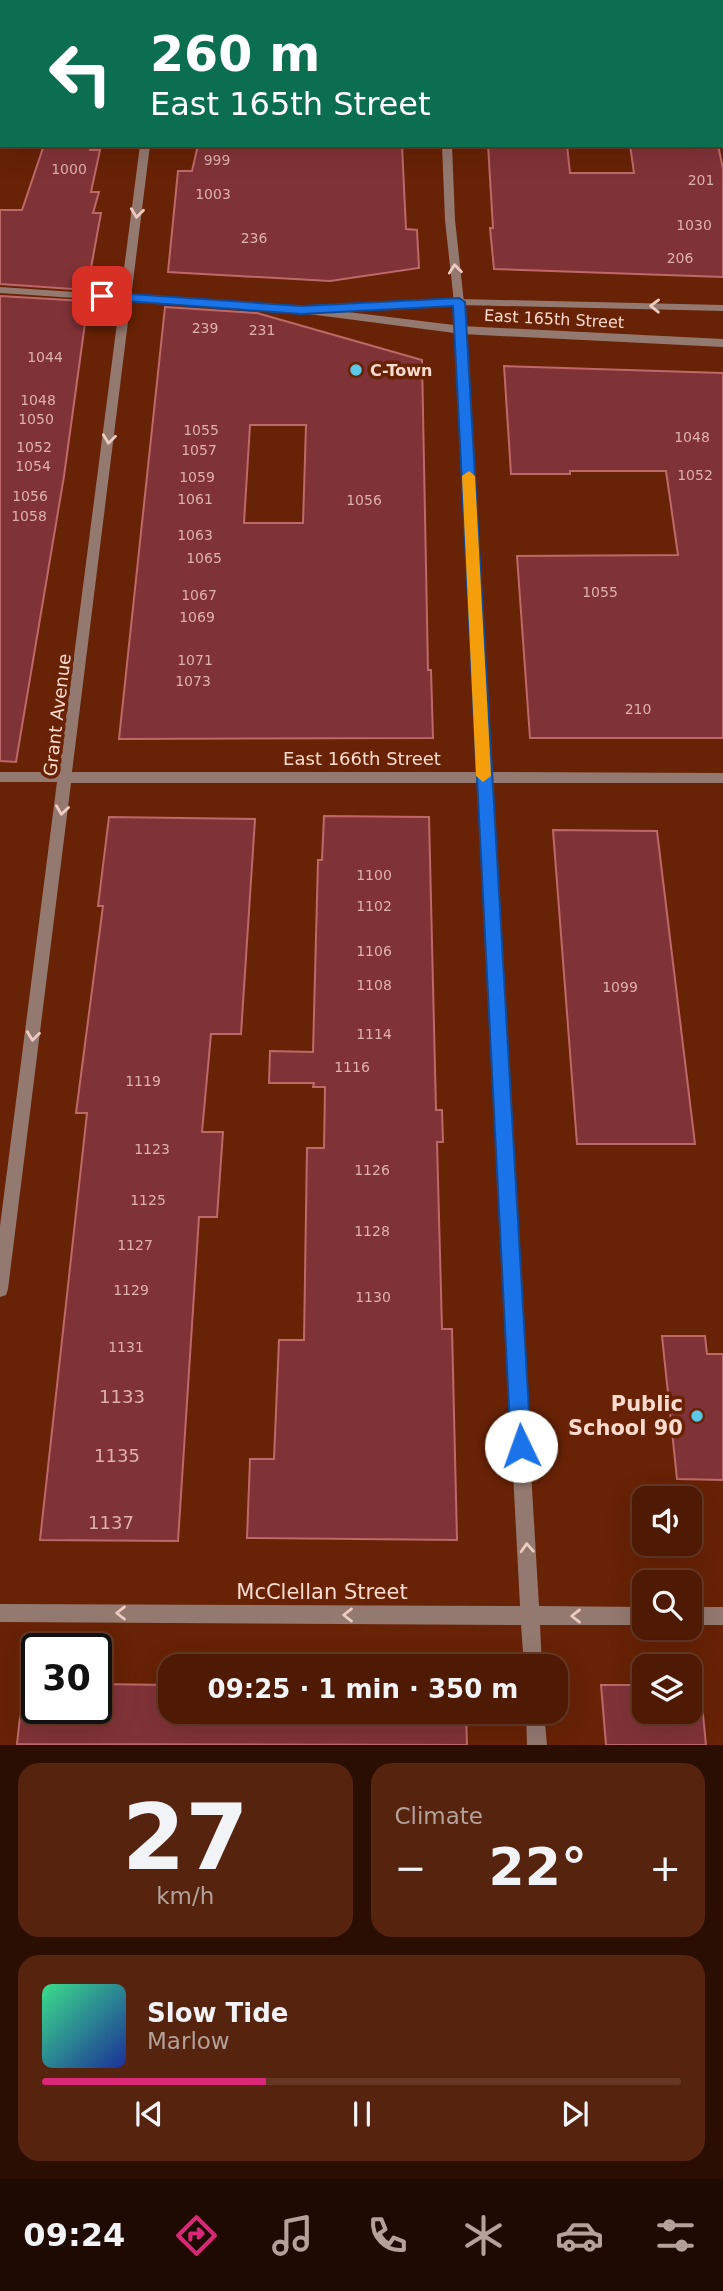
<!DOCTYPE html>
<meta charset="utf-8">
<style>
:root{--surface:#4e1a04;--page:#55230e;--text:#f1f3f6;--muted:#b3a19a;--line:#653826;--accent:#db2777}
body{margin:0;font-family:"DejaVu Sans",sans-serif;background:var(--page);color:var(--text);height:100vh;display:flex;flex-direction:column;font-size:26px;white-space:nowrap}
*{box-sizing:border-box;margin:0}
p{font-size:23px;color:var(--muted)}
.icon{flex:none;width:38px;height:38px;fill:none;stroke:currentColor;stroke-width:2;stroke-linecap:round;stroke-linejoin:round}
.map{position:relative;height:1745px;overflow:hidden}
.details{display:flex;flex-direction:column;gap:18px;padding:18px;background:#2b0e02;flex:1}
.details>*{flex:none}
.guide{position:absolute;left:0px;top:0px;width:724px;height:147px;box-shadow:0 7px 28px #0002,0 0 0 2px var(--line);background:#0b6e4f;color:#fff;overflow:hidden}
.buttons{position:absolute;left:632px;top:1486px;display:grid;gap:14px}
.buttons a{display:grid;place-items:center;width:70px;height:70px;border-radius:14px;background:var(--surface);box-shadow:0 7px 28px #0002,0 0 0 2px var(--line);font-size:35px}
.speed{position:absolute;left:21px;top:1633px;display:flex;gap:14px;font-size:35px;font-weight:700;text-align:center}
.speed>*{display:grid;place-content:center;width:91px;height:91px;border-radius:50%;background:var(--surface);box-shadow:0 7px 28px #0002,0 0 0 2px var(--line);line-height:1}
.speed .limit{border:4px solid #111;border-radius:10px;background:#fff;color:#111}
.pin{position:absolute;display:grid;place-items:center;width:60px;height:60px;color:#fff;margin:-30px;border-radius:14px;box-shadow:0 4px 10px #0006}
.me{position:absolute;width:77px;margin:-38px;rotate:357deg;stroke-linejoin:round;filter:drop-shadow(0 0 5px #0008)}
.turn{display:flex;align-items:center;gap:24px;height:147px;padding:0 35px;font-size:32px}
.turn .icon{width:91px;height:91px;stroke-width:2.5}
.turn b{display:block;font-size:49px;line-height:60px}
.big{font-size:52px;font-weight:700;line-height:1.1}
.details .card{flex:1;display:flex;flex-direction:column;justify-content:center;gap:10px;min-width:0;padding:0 24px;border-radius:21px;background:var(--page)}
.details .dial{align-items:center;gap:0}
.dial b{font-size:91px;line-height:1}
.song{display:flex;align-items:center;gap:21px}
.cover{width:84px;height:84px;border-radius:10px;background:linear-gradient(135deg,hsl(150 70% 55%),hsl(230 70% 35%))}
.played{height:7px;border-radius:4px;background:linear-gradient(90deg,var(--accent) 35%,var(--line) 35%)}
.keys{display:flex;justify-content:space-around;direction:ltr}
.heat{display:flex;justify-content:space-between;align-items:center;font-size:38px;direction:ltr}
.details .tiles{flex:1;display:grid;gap:18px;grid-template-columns:1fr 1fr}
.card:last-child{grid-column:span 2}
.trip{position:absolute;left:158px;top:1654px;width:410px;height:70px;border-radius:21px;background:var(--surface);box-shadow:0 7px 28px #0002,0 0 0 2px var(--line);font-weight:700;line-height:70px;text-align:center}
.tabs{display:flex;height:112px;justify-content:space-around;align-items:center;background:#1f0a02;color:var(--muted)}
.tabs .icon{width:49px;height:49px}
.tabs .selected{color:var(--accent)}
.tabs b{font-size:32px;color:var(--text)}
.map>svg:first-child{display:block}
</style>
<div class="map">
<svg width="723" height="1745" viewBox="0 0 723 1745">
<rect width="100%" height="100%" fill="#682205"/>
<g fill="#803337" stroke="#bd696a" stroke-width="2" fill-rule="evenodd">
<polygon points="44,145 91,145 90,150 100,150 91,192 99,192 93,213 101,213 87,290 0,284 0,210 22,210"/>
<polygon points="198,145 402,145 406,229 417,230 419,268 330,281 168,272 178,171 192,171"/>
<polygon points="488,145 567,145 570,173 634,173 630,145 718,145 723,169 723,277 494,269 490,228 493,228"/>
<polygon points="0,296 85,301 83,316 86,316 64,476 16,762 0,761"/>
<path d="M165,307l92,6 165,47 6,310h3l2,68 -314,1zM250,425h56l-3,98h-59z"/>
<polygon points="504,366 723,373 723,738 530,738 517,556 678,555 666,471 570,471 570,474 511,474"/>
<polygon points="324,816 429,817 436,1110 442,1110 443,1142 437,1142 442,1329 452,1329 457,1540 247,1538 250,1459 274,1459 279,1340 304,1340 307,1148 324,1148 325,1087 313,1087 314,1083 269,1083 270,1051 313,1052 318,860 322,860"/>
<polygon points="109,817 255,819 241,1034 211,1034 202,1132 223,1132 220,1174 217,1217 199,1217 178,1541 40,1540 87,1113 76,1113 103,906 98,906"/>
<polygon points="553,830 657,831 695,1144 577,1144"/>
<polygon points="662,1336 705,1336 707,1354 723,1354 723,1480 677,1479"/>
<polygon points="96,1684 170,1685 170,1712 466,1712 467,1745 17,1744 21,1708 96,1708"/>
<polygon points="700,1684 706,1745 606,1745 601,1685 644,1685 644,1712 690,1712 690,1685"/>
</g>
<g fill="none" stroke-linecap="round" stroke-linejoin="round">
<g fill="#947970" fill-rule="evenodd">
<rect x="157" y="0" width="8" height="2"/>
<polygon points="434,0 442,0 443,2 434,2"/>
<polygon points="711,0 719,0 720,2 711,2"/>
<rect x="0" y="36" width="2" height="6"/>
<polygon points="140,145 150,145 72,772 476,772 457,330 445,220 442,145 452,145 455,220 467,330 489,772 723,773 723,783 490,783 539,1606 644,1607 644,1625 540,1625 542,1666 524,1666 521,1625 0,1622 0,1604 520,1606 477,783 71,783 8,1289 6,1295 0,1297 0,1226 57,782 0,782 0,772 59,772"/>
<rect x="690" y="1607" width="33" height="18"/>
<polygon points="526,1712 544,1712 547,1745 527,1745"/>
</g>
<polygon fill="#947970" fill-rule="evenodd" points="0,287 301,307 340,311 335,308 336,306 459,299 723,305 723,311 459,305 340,311 462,326 723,339 723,347 462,334 301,313 0,293"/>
</g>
<defs><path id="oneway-chevron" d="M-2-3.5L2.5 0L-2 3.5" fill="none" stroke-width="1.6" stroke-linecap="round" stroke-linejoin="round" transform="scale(1.75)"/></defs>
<g stroke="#eeccc1">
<use href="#oneway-chevron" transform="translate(137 213) rotate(97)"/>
<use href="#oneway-chevron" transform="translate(455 269) rotate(-96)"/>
<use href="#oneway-chevron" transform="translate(655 306) rotate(-179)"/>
<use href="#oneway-chevron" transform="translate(109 439) rotate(97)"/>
<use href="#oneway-chevron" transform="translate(62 810) rotate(98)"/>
<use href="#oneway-chevron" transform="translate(33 1036) rotate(97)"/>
<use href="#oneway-chevron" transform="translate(527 1548) rotate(-93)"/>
<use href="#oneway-chevron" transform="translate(121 1613) rotate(-180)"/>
<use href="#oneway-chevron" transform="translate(348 1615) rotate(-180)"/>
<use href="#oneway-chevron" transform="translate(576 1616) rotate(180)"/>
</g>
<polygon fill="#1a73e8" stroke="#114b97" stroke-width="2" points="102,292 301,306 459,298 465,302 531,1446 528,1452 521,1455 514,1452 511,1446 453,306 301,314 98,299 98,294"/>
<polygon fill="#f59e0b" points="469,471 475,476 491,776 483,782 476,776 462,476"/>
<g fill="#5bc8e7" stroke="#682205" stroke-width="2.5">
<circle cx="356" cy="370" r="7"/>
<circle cx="697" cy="1416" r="7"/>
</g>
<g text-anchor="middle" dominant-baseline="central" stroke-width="7" stroke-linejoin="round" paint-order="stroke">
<g font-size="14" fill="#deb1a9">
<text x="217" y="160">999</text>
<text x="69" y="169">1000</text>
<text x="701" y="180">201</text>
<text x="213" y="194">1003</text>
<text x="694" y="225">1030</text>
<text x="254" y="238">236</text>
<text x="680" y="258">206</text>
<text x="205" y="328">239</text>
<text x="262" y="330">231</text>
<text x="45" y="357">1044</text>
<text x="38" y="400">1048</text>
<text x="36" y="419">1050</text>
<text x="201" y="430">1055</text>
<text x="692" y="437">1048</text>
<text x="34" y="447">1052</text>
<text x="199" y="450">1057</text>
<text x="33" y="466">1054</text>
<text x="695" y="475">1052</text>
<text x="197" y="477">1059</text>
<text x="30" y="496">1056</text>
<text x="195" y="499">1061</text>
<text x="364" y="500">1056</text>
<text x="29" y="516">1058</text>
<text x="195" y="535">1063</text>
<text x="204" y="558">1065</text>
<text x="600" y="592">1055</text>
<text x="199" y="595">1067</text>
<text x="197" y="617">1069</text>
<text x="195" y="660">1071</text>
<text x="193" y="681">1073</text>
<text x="638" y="709">210</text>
<text x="374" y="875">1100</text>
<text x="374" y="906">1102</text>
<text x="374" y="951">1106</text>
<text x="374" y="985">1108</text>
<text x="620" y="987">1099</text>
<text x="374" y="1034">1114</text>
<text x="352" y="1067">1116</text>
<text x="143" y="1081">1119</text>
<text x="152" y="1149">1123</text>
<text x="372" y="1170">1126</text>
<text x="148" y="1200">1125</text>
<text x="372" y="1231">1128</text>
<text x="135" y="1245">1127</text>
<text x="131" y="1290">1129</text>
<text x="373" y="1297">1130</text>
<text x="126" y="1347">1131</text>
</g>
<g font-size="16" fill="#fedbcf" stroke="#682205">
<text transform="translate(554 319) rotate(3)">East 165th Street</text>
</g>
<g font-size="16" font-weight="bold" fill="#fedbcf" stroke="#682205" text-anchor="start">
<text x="370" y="370">C-Town</text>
</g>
<g font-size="18" fill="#fedbcf" stroke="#682205">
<text transform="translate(57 715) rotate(-83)">Grant Avenue</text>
<text x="362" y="758">East 166th Street</text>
</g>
<g font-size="18" fill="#deb1a9">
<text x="122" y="1396">1133</text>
<text x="117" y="1455">1135</text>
<text x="111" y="1522">1137</text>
</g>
<g font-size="21" font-weight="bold" fill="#fedbcf" stroke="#682205" text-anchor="end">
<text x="683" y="1404">Public<tspan x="683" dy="24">School 90</tspan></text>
</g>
<g font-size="21" fill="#fedbcf" stroke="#682205">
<text x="322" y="1592">McClellan Street</text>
</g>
</g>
</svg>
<div class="buttons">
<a><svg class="icon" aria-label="sound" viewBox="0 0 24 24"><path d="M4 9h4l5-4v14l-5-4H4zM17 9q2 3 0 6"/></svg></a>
<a><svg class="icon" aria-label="search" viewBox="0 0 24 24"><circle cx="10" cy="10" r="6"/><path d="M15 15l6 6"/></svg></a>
<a><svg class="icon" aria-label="layers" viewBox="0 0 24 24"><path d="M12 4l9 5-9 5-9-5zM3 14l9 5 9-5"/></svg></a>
</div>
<div class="speed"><div class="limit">30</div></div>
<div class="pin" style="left:102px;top:296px;background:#d93025"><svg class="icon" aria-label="arrive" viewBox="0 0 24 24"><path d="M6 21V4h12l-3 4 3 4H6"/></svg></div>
<svg class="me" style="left:521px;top:1446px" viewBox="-20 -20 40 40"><circle r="19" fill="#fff"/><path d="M0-13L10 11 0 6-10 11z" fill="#1a73e8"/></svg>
<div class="trip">09:25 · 1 min · 350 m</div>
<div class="guide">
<div class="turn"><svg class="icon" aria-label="left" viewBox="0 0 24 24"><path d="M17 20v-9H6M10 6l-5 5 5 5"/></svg><div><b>260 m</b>East 165th Street</div></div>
</div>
</div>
<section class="details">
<div class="tiles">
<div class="card dial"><b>27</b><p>km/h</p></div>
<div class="card"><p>Climate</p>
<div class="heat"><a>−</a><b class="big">22°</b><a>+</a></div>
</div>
<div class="card">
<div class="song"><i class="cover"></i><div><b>Slow Tide</b><p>Marlow</p></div></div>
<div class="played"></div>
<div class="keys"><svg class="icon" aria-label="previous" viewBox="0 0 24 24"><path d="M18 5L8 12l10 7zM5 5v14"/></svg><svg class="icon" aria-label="pause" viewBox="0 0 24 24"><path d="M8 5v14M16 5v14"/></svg><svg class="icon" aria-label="next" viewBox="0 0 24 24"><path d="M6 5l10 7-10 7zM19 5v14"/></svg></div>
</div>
</div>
</section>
<nav class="tabs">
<b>09:24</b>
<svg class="icon selected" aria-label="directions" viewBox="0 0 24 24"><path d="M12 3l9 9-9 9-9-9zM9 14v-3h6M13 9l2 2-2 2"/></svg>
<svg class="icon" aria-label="music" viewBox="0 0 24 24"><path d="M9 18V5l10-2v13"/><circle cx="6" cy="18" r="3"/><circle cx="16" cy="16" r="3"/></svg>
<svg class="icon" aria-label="phone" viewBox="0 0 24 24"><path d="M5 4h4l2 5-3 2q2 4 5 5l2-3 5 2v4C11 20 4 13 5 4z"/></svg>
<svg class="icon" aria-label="climate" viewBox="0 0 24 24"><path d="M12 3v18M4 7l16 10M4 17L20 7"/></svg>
<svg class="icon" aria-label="car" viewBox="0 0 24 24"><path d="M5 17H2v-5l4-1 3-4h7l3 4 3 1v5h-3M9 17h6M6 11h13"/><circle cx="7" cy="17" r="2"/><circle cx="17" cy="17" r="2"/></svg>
<svg class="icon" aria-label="filters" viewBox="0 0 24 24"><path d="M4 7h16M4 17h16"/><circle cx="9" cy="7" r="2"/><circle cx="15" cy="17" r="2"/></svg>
</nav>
